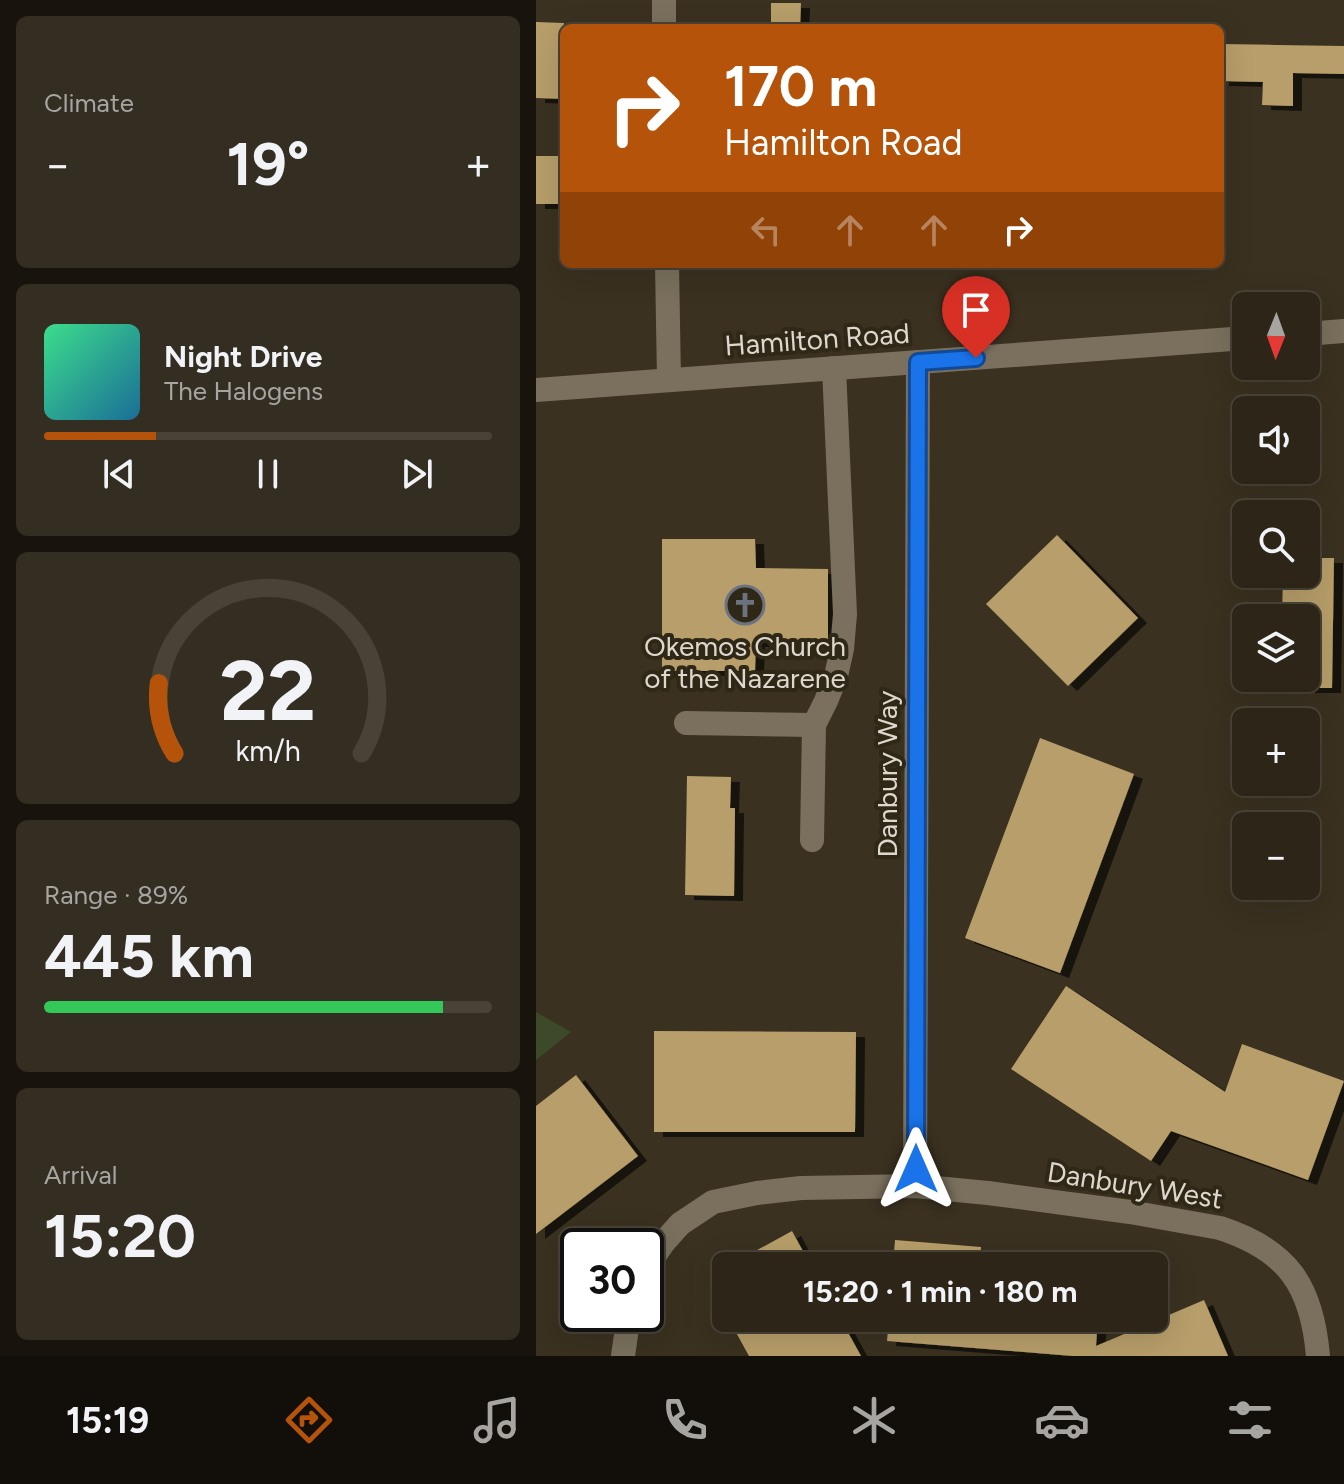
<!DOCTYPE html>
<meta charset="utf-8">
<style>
:root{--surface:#2c2518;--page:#342d21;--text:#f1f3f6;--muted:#a6a5a2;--line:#484237;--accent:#b45309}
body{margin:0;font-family:Figtree,sans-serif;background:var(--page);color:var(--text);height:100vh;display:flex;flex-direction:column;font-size:30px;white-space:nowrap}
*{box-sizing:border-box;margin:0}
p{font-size:26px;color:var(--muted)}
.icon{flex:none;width:44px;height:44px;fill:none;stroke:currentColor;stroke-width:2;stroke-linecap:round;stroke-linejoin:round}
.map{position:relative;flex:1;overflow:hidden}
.panel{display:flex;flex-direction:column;gap:16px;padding:16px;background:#18140d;width:536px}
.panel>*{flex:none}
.top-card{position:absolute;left:24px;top:24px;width:664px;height:244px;border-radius:12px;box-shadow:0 8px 32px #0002,0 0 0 2px var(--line);background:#b45309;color:#fff;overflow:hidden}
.needle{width:52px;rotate:181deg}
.tools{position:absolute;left:696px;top:292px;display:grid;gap:16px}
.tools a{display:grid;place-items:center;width:88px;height:88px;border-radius:12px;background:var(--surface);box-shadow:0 8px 32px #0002,0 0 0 2px var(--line);font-size:40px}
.speed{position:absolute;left:24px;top:1228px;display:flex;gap:16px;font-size:40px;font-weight:700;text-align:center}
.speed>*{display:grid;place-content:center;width:104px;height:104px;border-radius:50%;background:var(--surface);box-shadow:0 8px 32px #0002,0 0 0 2px var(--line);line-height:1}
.speed .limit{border:4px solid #111;border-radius:12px;background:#fff;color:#111}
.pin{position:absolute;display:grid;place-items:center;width:68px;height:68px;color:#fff;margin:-82px -34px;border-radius:50% 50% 50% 0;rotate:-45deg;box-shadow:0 0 8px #0007}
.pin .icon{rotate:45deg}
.me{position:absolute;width:88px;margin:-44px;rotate:0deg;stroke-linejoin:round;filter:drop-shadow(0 0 6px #0008)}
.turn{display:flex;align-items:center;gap:28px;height:168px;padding:0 32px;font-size:36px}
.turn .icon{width:104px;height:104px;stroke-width:2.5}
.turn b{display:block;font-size:56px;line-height:68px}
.lanes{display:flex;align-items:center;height:76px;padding:0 32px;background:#0003;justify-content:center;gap:40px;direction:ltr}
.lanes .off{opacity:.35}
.big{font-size:60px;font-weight:700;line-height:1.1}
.panel .tile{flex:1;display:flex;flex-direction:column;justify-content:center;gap:12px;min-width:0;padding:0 28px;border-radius:12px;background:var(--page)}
.panel .dial{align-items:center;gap:0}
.dial svg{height:208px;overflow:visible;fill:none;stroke:var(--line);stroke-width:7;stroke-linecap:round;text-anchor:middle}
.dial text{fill:var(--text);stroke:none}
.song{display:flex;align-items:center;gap:24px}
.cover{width:96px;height:96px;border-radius:12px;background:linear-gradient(135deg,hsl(150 70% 55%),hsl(200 70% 35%))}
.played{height:8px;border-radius:4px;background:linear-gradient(90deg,var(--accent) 25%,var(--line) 25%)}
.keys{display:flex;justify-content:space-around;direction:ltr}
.heat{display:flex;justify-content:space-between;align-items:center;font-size:44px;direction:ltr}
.charge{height:12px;border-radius:6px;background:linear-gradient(90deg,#34c759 89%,var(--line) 0)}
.trip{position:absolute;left:176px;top:1252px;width:456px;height:80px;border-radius:12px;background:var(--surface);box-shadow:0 8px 32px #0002,0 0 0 2px var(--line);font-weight:700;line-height:80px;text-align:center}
.tab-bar{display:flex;height:128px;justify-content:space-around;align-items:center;background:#120f0a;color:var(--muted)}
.tab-bar .icon{width:56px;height:56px}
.tab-bar .on{color:var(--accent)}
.tab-bar b{font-size:36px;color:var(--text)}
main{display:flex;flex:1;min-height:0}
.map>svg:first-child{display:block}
</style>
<main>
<section class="panel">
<div class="tile"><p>Climate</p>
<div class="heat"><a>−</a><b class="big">19°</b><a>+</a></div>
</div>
<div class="tile">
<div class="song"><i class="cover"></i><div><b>Night Drive</b><p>The Halogens</p></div></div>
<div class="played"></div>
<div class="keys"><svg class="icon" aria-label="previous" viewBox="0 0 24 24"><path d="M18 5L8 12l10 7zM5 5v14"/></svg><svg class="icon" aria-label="pause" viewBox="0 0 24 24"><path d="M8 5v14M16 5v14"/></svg><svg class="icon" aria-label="next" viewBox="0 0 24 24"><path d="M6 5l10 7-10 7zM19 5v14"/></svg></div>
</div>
<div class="tile dial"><svg viewBox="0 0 100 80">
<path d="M14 69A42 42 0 1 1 86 69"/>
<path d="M14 69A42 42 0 0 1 8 42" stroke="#b45309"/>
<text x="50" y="56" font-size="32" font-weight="700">22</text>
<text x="50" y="72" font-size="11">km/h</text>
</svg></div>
<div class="tile"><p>Range · 89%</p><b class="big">445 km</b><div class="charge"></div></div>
<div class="tile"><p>Arrival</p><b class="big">15:20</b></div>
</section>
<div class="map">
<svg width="808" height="1356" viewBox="0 0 808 1356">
<defs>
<filter id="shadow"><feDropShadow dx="9" dy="5" stdDeviation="0" flood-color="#0009"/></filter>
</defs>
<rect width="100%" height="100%" fill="#3a3120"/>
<polygon fill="#3c4a29" points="0,1012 35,1032 0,1060"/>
<g fill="#b79e6a" filter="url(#shadow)">
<polygon points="235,3 265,3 264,28 235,28"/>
<polygon points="0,22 28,23 28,99 0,98"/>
<polygon points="684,44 808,46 808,74 757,73 757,106 726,105 727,82 684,81"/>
<rect x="0" y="156" width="28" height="48"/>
<polygon points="521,535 602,618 532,686 450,604"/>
<polygon points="126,539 219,539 220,568 292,569 292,642 220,642 219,671 126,671"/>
<polygon points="770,558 798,558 796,688 770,688 770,618 746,618 747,574 770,574"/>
<polygon points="504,738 598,774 524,973 429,938"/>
<polygon points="151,776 195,777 194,808 199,808 198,896 149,895"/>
<polygon points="530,986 689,1092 706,1044 808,1081 772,1180 635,1131 615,1161 475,1069"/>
<polygon points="118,1031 320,1032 319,1132 118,1132"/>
<polygon points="40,1075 102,1156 0,1234 0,1106"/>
<polygon points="256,1231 275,1266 192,1266"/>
<polygon points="359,1240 445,1247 444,1266 357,1266"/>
<polygon points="668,1300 692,1356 537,1356 351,1341 353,1318 562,1318 560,1346"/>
<polygon points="192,1318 304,1318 325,1356 213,1356"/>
</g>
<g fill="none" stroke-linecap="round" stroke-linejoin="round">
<g stroke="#7a705d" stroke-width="24">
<polyline points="128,0 128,28"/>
<polyline points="131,264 133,380"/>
<polyline points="770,334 808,331"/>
<polyline points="0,390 710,338"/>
<polyline points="150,723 278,725"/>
<polyline points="276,840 278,725 290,701 300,676 306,649 309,614 298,368"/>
<polyline points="379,1186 382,362"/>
<path d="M110,1268l18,-26 16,-18 33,-22 44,-9 44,-5 114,-2 73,7 142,19 90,16c68,22 92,58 98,128"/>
<polyline points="87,1356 93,1314"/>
</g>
</g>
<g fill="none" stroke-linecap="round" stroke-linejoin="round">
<g stroke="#114b97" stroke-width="20">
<polyline id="route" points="380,1169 382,362 440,358"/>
</g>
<use href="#route" stroke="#1a73e8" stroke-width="14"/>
</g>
<defs>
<g id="church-ring" transform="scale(2)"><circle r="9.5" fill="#302816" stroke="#6b7280" stroke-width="1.5"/><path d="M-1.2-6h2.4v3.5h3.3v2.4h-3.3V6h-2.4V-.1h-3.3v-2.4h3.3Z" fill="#6b7280"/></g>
</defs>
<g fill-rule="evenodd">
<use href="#church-ring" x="209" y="605"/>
</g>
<g text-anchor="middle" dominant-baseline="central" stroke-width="8" stroke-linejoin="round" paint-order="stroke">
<g font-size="28" fill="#ddd7cd" stroke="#302816">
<text transform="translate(281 339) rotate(-4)">Hamilton Road</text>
<text transform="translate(351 774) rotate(-90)">Danbury Way</text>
<text transform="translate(599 1185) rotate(9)">Danbury West</text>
</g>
<g font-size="28" fill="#ddd7cd" stroke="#302816">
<text x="209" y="646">Okemos Church<tspan x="209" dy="32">of the Nazarene</tspan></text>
</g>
</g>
</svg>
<div class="tools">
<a><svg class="needle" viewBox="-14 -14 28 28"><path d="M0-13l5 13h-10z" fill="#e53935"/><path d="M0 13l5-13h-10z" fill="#a6a5a2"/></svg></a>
<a><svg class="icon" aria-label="sound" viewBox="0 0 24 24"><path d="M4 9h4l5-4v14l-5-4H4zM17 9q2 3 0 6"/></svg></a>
<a><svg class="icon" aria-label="search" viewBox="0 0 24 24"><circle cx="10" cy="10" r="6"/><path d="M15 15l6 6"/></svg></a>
<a><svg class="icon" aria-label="layers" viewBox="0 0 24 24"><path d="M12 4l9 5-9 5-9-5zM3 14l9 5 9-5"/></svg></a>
<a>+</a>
<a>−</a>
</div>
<div class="speed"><div class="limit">30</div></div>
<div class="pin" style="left:440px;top:358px;background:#d93025"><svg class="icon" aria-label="arrive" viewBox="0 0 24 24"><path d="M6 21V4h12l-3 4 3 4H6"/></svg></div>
<svg class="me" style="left:380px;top:1169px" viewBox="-20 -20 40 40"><path d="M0-17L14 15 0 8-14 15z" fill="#1a73e8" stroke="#fff" stroke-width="4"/></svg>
<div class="trip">15:20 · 1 min · 180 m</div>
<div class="top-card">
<div class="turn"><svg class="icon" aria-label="right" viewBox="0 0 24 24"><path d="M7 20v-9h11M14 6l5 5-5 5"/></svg><div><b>170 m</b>Hamilton Road</div></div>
<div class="lanes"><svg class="icon off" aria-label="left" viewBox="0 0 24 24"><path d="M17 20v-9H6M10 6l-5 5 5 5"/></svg><svg class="icon off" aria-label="ahead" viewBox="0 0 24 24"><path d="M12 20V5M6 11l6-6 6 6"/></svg><svg class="icon off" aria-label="ahead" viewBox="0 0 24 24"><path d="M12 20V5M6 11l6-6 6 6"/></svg><svg class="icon" aria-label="right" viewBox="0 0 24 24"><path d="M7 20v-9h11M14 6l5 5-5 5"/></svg></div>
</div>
</div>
</main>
<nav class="tab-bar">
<b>15:19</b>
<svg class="icon on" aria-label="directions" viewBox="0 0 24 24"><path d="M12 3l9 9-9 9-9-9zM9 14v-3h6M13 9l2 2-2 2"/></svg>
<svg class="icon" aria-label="music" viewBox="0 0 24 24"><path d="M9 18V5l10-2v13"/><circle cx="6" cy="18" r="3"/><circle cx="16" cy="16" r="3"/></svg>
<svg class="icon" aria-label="phone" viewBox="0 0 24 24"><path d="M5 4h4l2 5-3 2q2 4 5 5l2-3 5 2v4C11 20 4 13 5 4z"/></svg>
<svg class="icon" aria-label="climate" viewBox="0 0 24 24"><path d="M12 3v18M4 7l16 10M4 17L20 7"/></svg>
<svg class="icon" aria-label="car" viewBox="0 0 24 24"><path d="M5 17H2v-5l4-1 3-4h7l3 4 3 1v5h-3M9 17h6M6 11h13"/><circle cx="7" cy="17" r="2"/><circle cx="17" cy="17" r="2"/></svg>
<svg class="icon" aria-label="filters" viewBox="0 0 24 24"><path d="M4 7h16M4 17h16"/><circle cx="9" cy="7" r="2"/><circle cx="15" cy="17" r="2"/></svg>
</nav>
